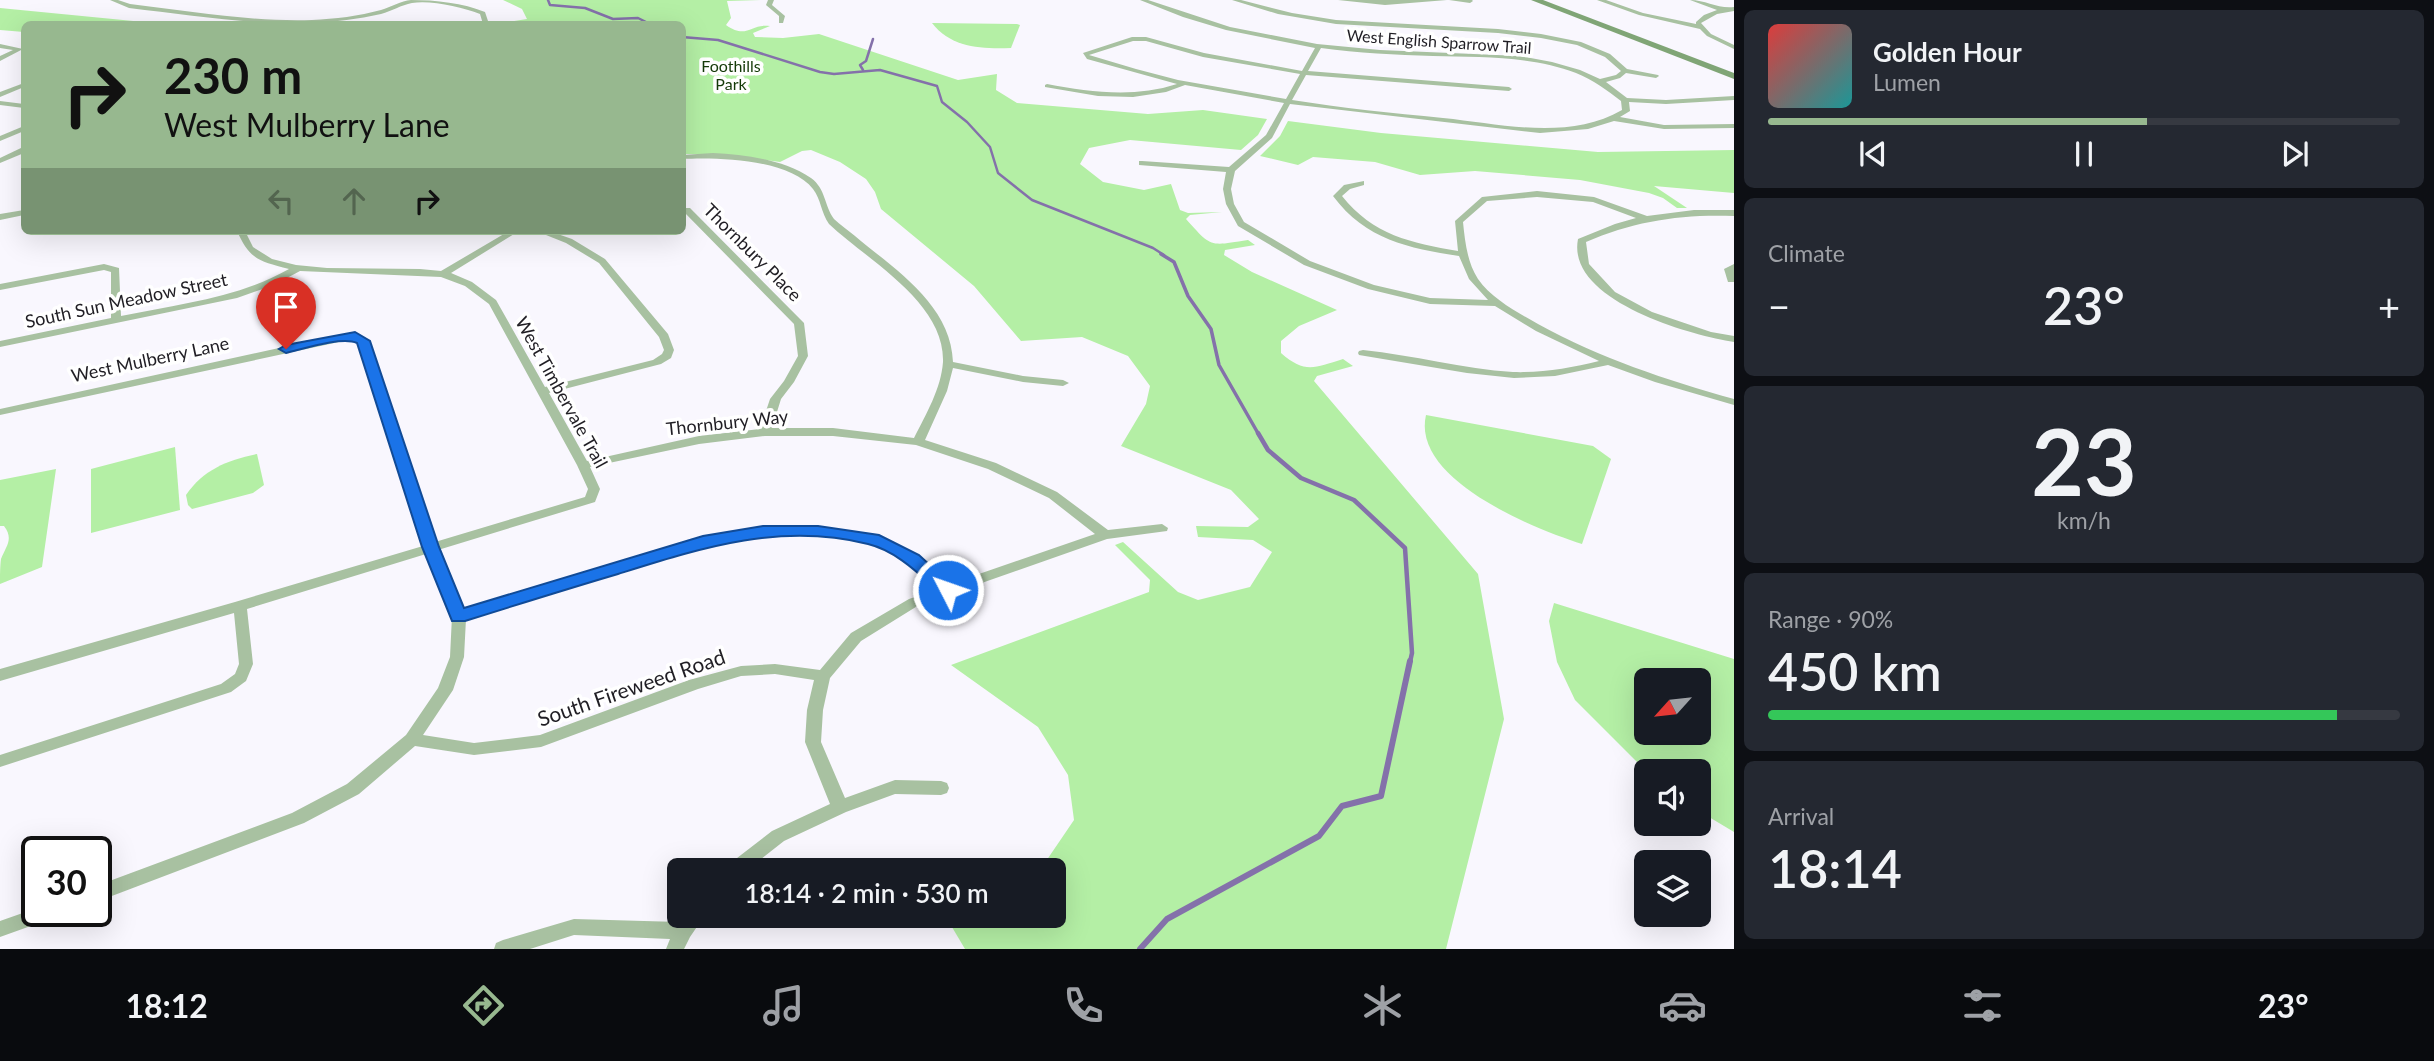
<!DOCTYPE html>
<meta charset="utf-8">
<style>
:root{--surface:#171b24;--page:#242831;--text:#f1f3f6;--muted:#9ea1a6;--line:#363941;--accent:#97b88f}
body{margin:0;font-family:Lato,sans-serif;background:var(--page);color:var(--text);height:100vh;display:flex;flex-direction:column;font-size:26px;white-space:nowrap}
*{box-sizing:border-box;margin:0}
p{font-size:23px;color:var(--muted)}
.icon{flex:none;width:38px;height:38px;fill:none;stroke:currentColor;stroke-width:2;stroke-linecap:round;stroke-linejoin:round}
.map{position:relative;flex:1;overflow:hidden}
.sheet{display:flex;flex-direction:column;gap:10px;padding:10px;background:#0d0f14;width:700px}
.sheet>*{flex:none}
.banner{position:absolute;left:21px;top:21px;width:665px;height:214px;border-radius:10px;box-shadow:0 7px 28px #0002;background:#97b88f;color:#111;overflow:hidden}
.needle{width:46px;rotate:243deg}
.buttons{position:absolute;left:1634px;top:668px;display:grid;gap:14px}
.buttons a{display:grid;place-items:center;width:77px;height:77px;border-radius:10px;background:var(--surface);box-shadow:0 7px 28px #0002;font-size:35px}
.speed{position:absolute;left:21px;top:836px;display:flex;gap:14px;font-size:35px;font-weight:700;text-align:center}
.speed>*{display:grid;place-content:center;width:91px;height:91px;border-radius:50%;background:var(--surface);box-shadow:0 7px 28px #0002;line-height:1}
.speed .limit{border:4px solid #111;border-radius:10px;background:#fff;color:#111}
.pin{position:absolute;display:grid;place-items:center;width:60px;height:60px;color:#fff;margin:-72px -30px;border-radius:50% 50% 50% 0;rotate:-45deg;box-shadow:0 0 7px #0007}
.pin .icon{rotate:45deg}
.me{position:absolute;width:77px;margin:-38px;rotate:311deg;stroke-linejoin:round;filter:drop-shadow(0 0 5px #0008)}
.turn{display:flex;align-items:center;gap:24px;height:147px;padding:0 28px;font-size:32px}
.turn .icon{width:91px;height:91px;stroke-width:2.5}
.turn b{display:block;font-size:49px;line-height:60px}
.lanes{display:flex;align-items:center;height:66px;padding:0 28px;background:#0003;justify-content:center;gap:35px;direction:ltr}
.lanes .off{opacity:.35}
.big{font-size:52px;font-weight:600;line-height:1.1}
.sheet .card{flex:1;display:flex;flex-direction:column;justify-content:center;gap:10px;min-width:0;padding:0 24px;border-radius:10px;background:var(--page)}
.sheet .dial{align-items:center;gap:0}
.dial b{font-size:91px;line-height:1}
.song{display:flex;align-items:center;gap:21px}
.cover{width:84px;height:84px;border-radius:10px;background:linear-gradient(135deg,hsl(0 70% 55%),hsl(180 70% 35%))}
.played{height:7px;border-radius:4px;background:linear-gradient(90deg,var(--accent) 60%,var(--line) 60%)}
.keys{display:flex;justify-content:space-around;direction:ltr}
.heat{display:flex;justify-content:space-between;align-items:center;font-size:38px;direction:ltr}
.charge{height:10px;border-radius:5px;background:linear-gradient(90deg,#34c759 90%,var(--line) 0)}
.trip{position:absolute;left:667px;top:858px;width:399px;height:70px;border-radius:10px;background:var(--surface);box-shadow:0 7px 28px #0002;font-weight:600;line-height:70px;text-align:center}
.dock{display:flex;height:112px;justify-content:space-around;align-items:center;background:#090b0e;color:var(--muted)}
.dock .icon{width:49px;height:49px}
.dock .current{color:var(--accent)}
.dock b{font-size:32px;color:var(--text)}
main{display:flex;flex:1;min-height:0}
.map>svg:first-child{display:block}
</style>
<main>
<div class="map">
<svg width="1734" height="949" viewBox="0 0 1734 949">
<rect width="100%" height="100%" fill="#f9f7fe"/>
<g fill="#b4efa5" fill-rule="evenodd">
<path d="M503,0h258l-34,1 4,17 -5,7c21,15 25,-2 44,1l-17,7 2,4 28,1 36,-4 139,46 39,-6 -1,16 21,13 131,11 55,-4 64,9 -9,16 -17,15 -111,-10 -41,8 -9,16 23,18 41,8 27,-6 9,26 8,3 34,-1 -32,3 -4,4c26,29 23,27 62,21l7,5 -30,5 -1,5 28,17 85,38 -38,16 -18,15v12c24,21 33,15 62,6l10,7 -36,10 -3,5 164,193 26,145 -58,230h-481l-19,-32 108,-2v-45h-14l34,-50 -6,-45 -30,-48 -87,-62 198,-73 1,-12 -35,-35 8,-3 55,50 20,8 52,-13 22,-35 -19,-12 -55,-3 -2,-11 52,1 11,-8 -28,-29 -110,-44 25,-42 4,-18 -22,-30 -46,-19 -61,4 -47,-55 -93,-77 -6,-17 -9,-13 -26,-17 -29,-12 -9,1 -22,11 -57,-8h-38l-3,-130h-187l32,-5 -5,-10z"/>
<polygon points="0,8 164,24 24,24 24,32 0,30"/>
<path d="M932,23l85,1 3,1 -9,23c-29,1 -60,0 -79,-25z"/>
<polygon points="1288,121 1381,133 1598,152 1734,150 1734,193 1654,186 1687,208 1677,208 1663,198 1649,193 1580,180 1475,171 1420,175 1375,162 1313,157 1298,165 1260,156 1280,136"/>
<path d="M1426,415l167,31 18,13 -29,85c-47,-15 -171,-64 -156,-129z"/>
<polygon points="175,447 180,510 91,533 91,469"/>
<path d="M257,454l7,31 -11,8 -61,16 -4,-4 -2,-10c17,-25 41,-35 71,-41z"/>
<path d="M56,469l-14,98 -42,17c0,-7 0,-18 1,-25 5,-13 13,-20 3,-33h-4v-46z"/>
<path d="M1554,603l180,56v173l-35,-21v-39h-52l-72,-72 -18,-38 -8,-41zM1647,681h52v52h-52z"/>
</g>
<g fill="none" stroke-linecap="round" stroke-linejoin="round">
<g stroke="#8471aa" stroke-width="2.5">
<polyline points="548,0 550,5 585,8 613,19 638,18 650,24"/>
<polyline points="682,37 718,40 820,72 834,74 880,70 937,86 942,102 967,122 990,147 998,173 1032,200 1153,248 1164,255"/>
<polyline points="863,70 860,65 866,61 873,39"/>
</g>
<polyline stroke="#8471aa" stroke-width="3.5" points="1161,254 1174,262 1188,296 1211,329 1219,365 1259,435"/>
<polyline stroke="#8471aa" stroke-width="4.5" points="1258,433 1268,450 1301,478 1354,500 1405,548 1412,653 1410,662"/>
<polyline stroke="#8471aa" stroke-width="6" points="1140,949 1167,919 1319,836 1342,806 1381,796 1410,661"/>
<g fill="#a8c1a1" fill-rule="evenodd">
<path d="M110,0h8l12,4c60,7 121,18 182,16 23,-1 47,-4 69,-10 10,-3 20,-9 30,-10 25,0 52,3 74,12l4,12h-6l-3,-10c-18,-7 -49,-14 -68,-11 -11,2 -20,8 -31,11 -23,5 -46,8 -69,9 -61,2 -123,-8 -183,-15z"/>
<polygon points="768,0 774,0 772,5 785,16 783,23 779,23 779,16 766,5"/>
<path d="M1140,0h8l82,27 87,17 63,6 140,6 32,6 28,8 20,9 16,-4 5,-4 -16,-14 -28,-12 -36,-7 -43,-5 -162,-9 -58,-10 -46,-14h9l51,13 44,7 162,9 43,5 40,8 29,12 17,15 31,6 1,1 -3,2 -30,-5 -6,5 -14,4 21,16 39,2 68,-4v4l-68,4 -37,-2 1,9 -10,6 44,8 70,-1v4l-70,1 -50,-8 -26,8 -48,4 -250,-29 -18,34 -37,33 -4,18 3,15 10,18 66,39 64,24 56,13 58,2 -19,-21 -10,-23c-51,-8 -93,-16 -126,-60l11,-11 20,-4v4l-14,4 -8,7c31,39 69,47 116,55l-3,-30 27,-24 55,-6 57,6 53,19 47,-6h40v6c-53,-2 -100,5 -148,26l3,22 26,28 37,20 59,20 23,4v6c-45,-7 -168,-42 -156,-103l37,-15 21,-6 -43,-16 -56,-5 -50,4 -24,21c2,19 4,40 15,57 14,20 39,33 60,45 62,34 128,56 196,75v6l-79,-23 -47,-17 -53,11 -41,2 -47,-5 -108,-18 -1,-2 1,-2 4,-1c50,5 100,19 150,22 29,1 58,-4 86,-11l-63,-30 -41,-25 -65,-2 -62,-15 -64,-24 -66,-39 -12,-22 -3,-15 3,-17 -87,-7v-4h3l87,6 37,-32 18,-32 -99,-18 -19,7 -33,5 -35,-1 -53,-9v-2l2,-1c43,8 87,14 130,0l-90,-25 -4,-6 49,-16h14l58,16 98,18 13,-23 -89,-18 -43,-13zM1133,41h13l57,16 97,17 -14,25 -108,-19 -42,-11 -47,-14zM1321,48c37,5 75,7 112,8 47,1 99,0 143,17 17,7 31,17 45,28l1,9c-54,31 -120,14 -179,8 -51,-5 -101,-10 -151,-18l14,-25 203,16 3,-2 -3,-2 -201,-16z"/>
<polygon points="1338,0 1447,0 1385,5"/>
<polygon points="1449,0 1472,0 1473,1 1470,3"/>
<path d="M1597,0h9l37,13 53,11v-2l8,-7 13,-5 -27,-10c16,0 28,9 44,7v4l-17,3 -16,9 10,11 23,11v4l-27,-13 -7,-7 -61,-14z"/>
<polygon points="0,44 23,49 0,61 0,56 13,50 0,48"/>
<polygon points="24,83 24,87 0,97 0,92"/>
<polygon points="0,101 24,104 24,108 0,105"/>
<polygon points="24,126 24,131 0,141 0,136"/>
<polygon points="21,148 24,148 24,153 0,163 0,158"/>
<path d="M713,153c33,2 70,6 98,25 15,11 13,27 23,41 6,6 14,11 21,17 39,33 96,68 98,126l70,14 40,4 6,3 -6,3 -40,-4 -70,-14 -6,23 -22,49 71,23 61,29 51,38 54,-6 6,4 -1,3 -60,8 -188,66 -58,36 -31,37 -7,32 -2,32 24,56 50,-18 46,1 6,2 2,5 -2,5 -6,2 -46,-1 -49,18 -62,29 -37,29h-22l3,-5 44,-34 58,-27 -25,-62 2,-32 7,-30 -39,-6 -34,2 -43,13 -157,58 -67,8 -59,-9 -56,48 -55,29 -208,79v-16l196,-73 55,-29 59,-49 32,-47 12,-31 2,-41 -26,-62 -179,55 6,55 -7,17 -15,11 -231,75v-12l221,-71 14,-10 4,-10 -5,-51 -234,68v-12l235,-67 188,-56 -65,-203 -5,-4 -353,76v-6l338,-74 17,-2 13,8 67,201 150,-45 3,-8 -11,-24 -88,-161 -24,-18 -24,-9 -141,-6 -26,14 -37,13 -237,49v-6l111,-23v-46l-7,-2 -104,20v-6l104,-20 15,4 2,48c57,-12 117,-18 168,-47 -30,-8 -39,-9 -52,-38h8l8,16 19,12 24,6 31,3 93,1 21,2 68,-40h10l-68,42 21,9 24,18 49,87 108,-27 9,-6 2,-4 -5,-13 -60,-74 -33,-20 -30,-12h13l23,8 33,20 63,75 6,16 -3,8 -10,6 -112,29 38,68 112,-25 61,-7 10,-30 14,-18 14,-25 -4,-32 -110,-112v-4h6l114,115 4,33 -14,26 -13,17 -9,29h61l81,10c12,-24 27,-49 29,-76 2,-60 -76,-102 -114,-138 -8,-11 -8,-25 -16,-35 -23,-30 -96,-32 -131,-30v-4zM765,436h68l83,9 72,24 61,29 46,36 -145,50 -32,-28 -40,-20 -60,-8 -55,-1 -59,10 -241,73 -25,-60 157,-48 5,-13 -10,-22 109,-23zM763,535l55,1 52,7 38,19 30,27 -29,10 -58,34 -31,37 -45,-6 -34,2 -52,14 -149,55 -66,8 -51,-8 30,-45 11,-33 2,-38 244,-75z"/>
<polygon points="24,210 24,215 0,220 0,214"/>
<polygon points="1734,264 1734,282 1728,282 1724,269"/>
<polygon points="37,908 37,912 56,912 53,918 0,937 0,921"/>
<polygon points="685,915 705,915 690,937 684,949 666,949 670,939 574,935 530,949 494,949 496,943 503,940 574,919 679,922"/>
</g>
<polygon fill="#80a576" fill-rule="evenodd" points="1531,0 1543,0 1734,73 1734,79"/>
</g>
<path fill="#1a73e8" stroke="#114b97" stroke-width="2" d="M355,332l15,9 69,206 25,61 239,-72 60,-10h55l61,9 40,20 38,35 -2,4h-13c-22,-19 -45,-43 -74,-50 -88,-22 -167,4 -250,30 -51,15 -102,31 -153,47h-13l-30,-74 -65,-204c-15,-7 -54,6 -71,10l-7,-4 7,-4z"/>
<g text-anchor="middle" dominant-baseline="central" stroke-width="7" stroke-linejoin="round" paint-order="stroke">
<g font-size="16" fill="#201e24" stroke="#fff">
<text transform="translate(1439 41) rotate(4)">West English Sparrow Trail</text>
</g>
<g font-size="16" fill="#143a08" stroke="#fff">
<text x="731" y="65">Foothills<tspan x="731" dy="18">Park</tspan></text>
</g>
<g font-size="18" fill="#201e24" stroke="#fff">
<text transform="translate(753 252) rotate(45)">Thornbury Place</text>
<text transform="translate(126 300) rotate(-12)">South Sun Meadow Street</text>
<text transform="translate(150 359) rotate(-12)">West Mulberry Lane</text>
<text transform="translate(562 392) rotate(61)">West Timbervale Trail</text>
<text transform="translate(727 422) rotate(-6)">Thornbury Way</text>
</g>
<g font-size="21" fill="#201e24" stroke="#fff">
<text transform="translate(631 687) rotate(-19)">South Fireweed Road</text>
</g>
</g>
</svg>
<div class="buttons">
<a><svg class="needle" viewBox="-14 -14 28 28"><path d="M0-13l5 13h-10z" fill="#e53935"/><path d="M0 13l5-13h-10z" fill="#9ea1a6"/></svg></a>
<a><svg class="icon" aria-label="sound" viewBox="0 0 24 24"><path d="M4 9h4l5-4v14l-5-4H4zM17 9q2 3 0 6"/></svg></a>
<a><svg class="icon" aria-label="layers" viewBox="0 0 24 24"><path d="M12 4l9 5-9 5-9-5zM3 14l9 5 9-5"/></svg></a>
</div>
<div class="speed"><div class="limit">30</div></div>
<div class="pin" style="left:286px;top:349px;background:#d93025"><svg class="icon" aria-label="arrive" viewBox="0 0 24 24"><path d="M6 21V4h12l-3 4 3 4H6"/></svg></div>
<svg class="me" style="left:948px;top:590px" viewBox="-20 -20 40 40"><circle r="17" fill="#1a73e8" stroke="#fff" stroke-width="3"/><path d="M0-11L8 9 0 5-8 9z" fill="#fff"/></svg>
<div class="trip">18:14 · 2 min · 530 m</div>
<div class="banner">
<div class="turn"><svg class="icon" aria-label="right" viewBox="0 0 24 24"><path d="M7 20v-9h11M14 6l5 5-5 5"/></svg><div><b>230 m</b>West Mulberry Lane</div></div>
<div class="lanes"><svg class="icon off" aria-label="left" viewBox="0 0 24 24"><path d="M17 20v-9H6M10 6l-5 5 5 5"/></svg><svg class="icon off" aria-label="ahead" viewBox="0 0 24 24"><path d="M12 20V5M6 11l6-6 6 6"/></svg><svg class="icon" aria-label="right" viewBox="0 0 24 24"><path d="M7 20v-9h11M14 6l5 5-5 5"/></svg></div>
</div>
</div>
<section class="sheet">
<div class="card">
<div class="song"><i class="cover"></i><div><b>Golden Hour</b><p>Lumen</p></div></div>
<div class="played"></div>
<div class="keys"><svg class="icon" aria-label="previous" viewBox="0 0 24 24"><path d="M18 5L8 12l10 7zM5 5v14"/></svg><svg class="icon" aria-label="pause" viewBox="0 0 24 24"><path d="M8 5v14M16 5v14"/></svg><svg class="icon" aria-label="next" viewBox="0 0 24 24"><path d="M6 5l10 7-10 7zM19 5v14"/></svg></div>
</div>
<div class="card"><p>Climate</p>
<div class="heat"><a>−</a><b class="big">23°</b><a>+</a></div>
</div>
<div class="card dial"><b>23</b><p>km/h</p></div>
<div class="card"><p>Range · 90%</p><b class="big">450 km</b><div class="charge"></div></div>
<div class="card"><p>Arrival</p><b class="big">18:14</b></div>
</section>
</main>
<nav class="dock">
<b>18:12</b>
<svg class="icon current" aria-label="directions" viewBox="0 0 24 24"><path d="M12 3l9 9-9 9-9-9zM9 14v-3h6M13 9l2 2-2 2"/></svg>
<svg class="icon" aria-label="music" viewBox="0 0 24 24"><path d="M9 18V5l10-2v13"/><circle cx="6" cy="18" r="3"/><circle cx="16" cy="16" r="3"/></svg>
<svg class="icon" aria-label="phone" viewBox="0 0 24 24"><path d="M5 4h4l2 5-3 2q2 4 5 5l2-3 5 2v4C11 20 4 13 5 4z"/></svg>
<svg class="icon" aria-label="climate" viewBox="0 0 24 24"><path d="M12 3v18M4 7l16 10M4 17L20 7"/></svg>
<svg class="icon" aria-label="car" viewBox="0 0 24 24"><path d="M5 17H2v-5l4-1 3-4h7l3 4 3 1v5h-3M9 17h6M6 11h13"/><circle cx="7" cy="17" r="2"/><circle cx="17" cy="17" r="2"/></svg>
<svg class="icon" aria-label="filters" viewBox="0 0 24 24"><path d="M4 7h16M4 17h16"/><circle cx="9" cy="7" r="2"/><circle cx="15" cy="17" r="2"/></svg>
<b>23°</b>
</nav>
